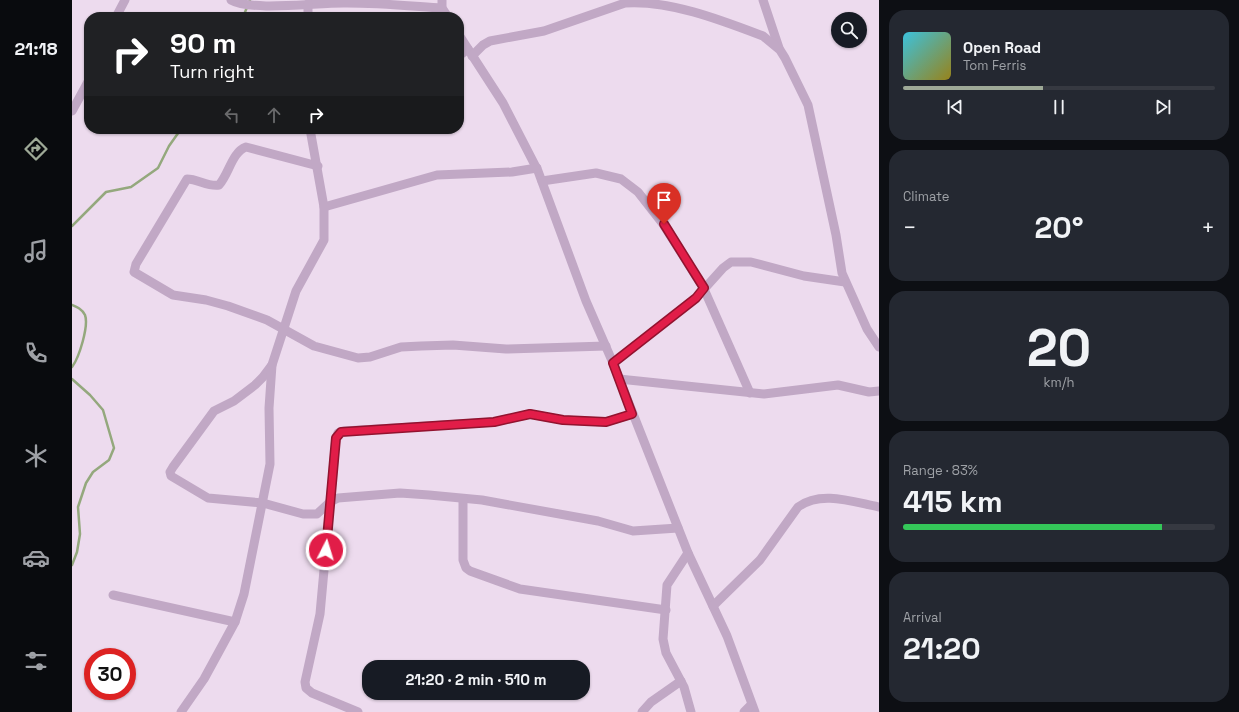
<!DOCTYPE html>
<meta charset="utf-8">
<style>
:root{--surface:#171b24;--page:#242831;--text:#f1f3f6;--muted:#9ea1a6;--line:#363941;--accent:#9ea997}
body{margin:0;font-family:"Space Grotesk",sans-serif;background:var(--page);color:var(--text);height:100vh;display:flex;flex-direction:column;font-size:15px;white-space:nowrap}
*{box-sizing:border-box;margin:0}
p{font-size:13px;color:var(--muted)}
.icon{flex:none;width:22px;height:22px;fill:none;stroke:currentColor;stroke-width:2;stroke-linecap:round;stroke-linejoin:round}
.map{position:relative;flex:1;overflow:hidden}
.details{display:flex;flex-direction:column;gap:10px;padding:10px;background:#0d0f14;width:360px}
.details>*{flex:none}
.banner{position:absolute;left:12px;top:12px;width:380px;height:122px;border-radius:16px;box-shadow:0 1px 3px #0004;background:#202124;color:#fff;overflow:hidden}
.buttons{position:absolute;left:759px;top:12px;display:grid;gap:8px}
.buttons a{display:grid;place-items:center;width:36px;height:36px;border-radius:50%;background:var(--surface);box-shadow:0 1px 3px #0004;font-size:20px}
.speed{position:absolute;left:12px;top:648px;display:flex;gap:8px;font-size:20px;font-weight:700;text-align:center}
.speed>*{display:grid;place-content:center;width:52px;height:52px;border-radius:50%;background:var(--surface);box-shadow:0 1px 3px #0004;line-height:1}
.speed .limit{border:6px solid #d22;background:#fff;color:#111}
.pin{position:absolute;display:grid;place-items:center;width:34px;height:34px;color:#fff;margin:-41px -17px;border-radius:50% 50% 50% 0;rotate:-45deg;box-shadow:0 0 4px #0007}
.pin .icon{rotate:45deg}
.me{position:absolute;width:44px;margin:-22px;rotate:5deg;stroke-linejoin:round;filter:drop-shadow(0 0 3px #0008)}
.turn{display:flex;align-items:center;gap:14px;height:84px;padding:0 20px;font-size:18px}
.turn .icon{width:52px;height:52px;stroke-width:2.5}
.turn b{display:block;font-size:28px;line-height:34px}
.lanes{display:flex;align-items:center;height:38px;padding:0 20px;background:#0003;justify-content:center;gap:20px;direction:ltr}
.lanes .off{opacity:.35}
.big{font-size:30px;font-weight:700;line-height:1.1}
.details .tile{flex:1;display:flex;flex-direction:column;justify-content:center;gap:6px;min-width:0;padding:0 14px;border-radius:16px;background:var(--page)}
.details .dial{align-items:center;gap:0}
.dial b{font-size:52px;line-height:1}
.song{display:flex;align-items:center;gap:12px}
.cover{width:48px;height:48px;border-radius:6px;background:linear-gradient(135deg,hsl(190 70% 55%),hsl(50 70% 35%))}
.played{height:4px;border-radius:2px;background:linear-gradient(90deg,var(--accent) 45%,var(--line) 45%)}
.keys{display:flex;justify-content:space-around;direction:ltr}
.heat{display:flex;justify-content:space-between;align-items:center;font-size:22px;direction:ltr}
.charge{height:6px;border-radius:3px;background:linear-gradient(90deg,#34c759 83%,var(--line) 0)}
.trip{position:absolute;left:290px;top:660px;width:228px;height:40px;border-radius:16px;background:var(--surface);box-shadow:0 1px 3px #0004;font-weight:700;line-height:40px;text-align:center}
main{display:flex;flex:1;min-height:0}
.dock{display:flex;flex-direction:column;width:72px;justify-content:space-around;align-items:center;background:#090b0e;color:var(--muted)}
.dock .icon{width:28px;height:28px}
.dock .current{color:var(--accent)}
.dock b{font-size:18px;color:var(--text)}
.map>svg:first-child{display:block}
</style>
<main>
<nav class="dock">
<b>21:18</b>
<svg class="icon current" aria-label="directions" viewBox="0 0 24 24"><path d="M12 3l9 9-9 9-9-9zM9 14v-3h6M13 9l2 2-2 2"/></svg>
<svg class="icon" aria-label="music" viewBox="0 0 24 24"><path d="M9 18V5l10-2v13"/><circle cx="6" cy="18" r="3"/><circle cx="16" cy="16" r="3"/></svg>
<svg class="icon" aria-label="phone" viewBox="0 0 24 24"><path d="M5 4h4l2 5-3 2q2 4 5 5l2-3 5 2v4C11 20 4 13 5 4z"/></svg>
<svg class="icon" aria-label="climate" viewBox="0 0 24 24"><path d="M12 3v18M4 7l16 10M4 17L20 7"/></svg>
<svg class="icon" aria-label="car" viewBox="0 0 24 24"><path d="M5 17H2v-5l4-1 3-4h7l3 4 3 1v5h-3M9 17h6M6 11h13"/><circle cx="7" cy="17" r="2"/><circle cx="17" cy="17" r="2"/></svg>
<svg class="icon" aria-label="filters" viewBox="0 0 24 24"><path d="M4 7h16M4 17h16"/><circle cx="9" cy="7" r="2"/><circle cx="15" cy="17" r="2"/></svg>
</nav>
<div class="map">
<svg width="807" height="712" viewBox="0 0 807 712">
<rect width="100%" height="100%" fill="#eddbee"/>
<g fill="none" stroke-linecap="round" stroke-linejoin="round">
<g stroke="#94a87d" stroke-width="2.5">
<polyline points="171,17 178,0"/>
<polyline points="0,226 34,192 59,187 86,168 97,146 109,129"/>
<path d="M0,305c5,2 10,4 13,10 4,11 -6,43 -13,52"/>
<polyline points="0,379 18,395 31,410 42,448 37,460 21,472 14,483 6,507 8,534 5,552 0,565"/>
</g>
<g stroke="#c1a8c5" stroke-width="9">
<path d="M159,0c21,12 89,2 116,3 32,0 64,3 95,5"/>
<polyline points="370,0 370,8 376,17"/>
<polyline points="691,0 707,48"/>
<polyline points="44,17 53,0"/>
<polyline points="236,17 236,4"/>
<polyline points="387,35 431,103 466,171 514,301 541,363 616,553 655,636 683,712"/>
<polyline points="387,56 396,49"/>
<path d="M400,56l11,-11 7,-4 54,-10 81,-28c45,-3 96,17 138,33l17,14 5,8 23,47 28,130 6,38 25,56 12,18"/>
<polyline points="0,111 17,80"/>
<path d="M246,166l-72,-19c-14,5 -17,27 -27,38 -11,2 -21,-6 -32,-6l-51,85 -2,8 39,23 33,5 22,6 39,14 47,26 44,12 12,-1 31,-10 20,-1 32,-1 53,4 100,-3"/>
<polyline points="470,181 524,173 549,179 566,192 591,224 632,289 678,393"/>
<polyline points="252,207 365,175 440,172 465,168"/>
<polyline points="541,363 624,298 651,268 659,262 679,262 732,276 773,282"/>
<polyline points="200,365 191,377 183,385 162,401 142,411 101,467 98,472 99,476 136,498 191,503 231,514 245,514 258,502 266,498 328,493 357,495 410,500 526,521 561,531 606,528"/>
<polyline points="547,379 692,394 766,385 797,392 807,391"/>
<polyline points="391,499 391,560 394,568 398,571 448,589 594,610"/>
<polyline points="616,553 595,585 591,639 594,653 612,687 619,712"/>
<polyline points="41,595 163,622"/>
<path d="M641,606l47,-46 38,-53c23,-17 55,-5 81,0"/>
<polyline points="109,712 132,679 150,646 163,622 172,594 198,464 197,408 200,365 224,291 252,240 252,207 238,129"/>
<polyline points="286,712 240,693 234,688 233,682 248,614 264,438 266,433 272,431 422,422 458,414 491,420 534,422 560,414"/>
<polyline points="570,712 579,702 609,681"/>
<polyline points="672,712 679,705"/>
</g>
</g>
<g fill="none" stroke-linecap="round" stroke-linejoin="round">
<g stroke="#92132f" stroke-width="10">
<polyline id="route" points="254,550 264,438 269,432 422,422 458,414 491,420 534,422 560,414 541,363 624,298 632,288 592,224"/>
</g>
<use href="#route" stroke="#e11d48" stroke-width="7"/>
</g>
</svg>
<div class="buttons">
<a><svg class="icon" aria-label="search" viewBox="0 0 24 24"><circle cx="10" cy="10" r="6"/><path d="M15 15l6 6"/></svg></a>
</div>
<div class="speed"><div class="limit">30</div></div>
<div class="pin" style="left:592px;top:224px;background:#d93025"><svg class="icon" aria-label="arrive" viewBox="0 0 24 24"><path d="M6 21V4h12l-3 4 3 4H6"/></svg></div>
<svg class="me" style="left:254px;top:550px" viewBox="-20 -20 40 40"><circle r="17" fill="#e11d48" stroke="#fff" stroke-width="3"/><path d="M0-11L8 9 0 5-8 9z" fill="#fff"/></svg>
<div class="trip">21:20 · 2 min · 510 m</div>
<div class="banner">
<div class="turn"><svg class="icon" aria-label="right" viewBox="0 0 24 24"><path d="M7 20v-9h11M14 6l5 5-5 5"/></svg><div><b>90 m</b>Turn right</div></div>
<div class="lanes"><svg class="icon off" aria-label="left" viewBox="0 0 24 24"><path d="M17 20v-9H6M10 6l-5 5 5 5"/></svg><svg class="icon off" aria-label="ahead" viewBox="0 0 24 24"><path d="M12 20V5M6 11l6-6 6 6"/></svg><svg class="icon" aria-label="right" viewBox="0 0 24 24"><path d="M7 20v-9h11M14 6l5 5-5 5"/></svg></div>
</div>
</div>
<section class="details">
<div class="tile">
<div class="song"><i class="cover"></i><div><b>Open Road</b><p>Tom Ferris</p></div></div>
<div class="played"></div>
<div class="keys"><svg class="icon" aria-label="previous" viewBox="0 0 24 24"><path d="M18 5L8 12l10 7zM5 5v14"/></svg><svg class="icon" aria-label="pause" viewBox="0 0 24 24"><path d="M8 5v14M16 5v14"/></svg><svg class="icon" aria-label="next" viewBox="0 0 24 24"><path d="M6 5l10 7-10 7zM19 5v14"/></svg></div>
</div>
<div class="tile"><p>Climate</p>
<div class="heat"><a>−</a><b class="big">20°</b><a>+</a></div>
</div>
<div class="tile dial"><b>20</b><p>km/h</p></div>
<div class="tile"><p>Range · 83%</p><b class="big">415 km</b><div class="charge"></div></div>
<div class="tile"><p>Arrival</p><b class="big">21:20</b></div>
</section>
</main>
